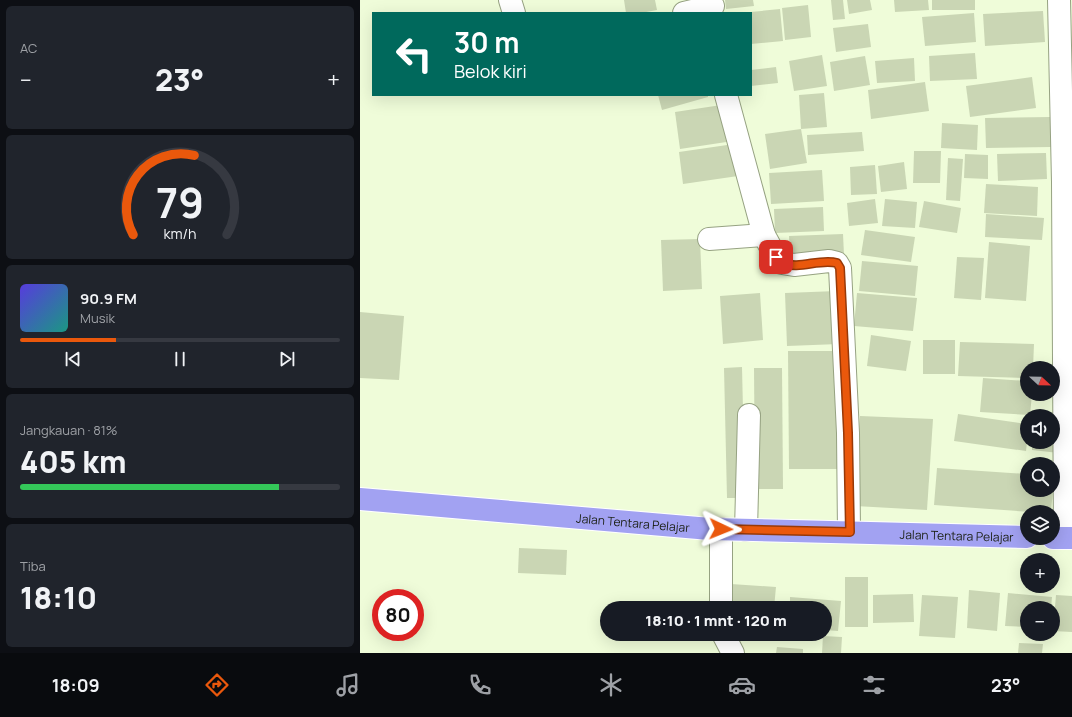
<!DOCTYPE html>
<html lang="id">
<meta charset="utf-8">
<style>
:root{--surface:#171b24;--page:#20242c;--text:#f1f3f6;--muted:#9ea1a6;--line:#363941;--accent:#ea580c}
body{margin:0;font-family:Manrope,sans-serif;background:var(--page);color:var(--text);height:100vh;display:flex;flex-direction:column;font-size:15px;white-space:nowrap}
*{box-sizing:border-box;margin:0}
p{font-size:13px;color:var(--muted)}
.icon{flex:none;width:22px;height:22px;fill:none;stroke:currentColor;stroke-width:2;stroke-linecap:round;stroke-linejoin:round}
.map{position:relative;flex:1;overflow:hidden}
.sheet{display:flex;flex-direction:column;gap:6px;padding:6px;background:#0d0f14;width:360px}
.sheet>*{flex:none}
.banner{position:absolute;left:12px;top:12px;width:380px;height:84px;border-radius:0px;box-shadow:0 4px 16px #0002;background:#00695c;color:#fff;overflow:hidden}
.needle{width:26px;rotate:112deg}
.fabs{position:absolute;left:660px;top:361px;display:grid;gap:8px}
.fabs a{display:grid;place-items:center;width:40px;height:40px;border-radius:50%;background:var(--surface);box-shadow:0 4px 16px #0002;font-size:20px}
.speed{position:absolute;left:12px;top:589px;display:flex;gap:8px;font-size:20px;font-weight:700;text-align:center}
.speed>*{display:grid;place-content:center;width:52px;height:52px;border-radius:50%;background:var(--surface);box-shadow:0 4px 16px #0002;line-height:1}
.speed .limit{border:6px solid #d22;background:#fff;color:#111}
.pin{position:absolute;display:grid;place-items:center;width:34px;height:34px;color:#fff;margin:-17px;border-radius:8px;box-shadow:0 2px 6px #0006}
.me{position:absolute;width:44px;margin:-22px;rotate:92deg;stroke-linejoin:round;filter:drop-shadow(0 0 3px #0008)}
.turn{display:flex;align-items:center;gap:14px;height:84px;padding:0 16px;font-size:18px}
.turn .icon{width:52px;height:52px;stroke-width:2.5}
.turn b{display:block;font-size:28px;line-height:34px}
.big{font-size:30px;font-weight:800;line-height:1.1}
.sheet .card{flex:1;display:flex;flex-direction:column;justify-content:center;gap:6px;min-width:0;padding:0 14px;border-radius:6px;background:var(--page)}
.sheet .dial{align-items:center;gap:0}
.dial svg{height:104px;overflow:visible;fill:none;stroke:var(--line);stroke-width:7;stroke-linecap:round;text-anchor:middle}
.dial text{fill:var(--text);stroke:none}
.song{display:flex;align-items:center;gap:12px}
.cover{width:48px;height:48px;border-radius:6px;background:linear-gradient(135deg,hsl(250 70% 55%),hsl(170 70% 35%))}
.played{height:4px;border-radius:2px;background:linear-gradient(90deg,var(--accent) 30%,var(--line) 30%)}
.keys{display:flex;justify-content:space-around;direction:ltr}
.heat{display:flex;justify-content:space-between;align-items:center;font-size:22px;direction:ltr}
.charge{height:6px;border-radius:3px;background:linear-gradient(90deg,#34c759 81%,var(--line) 0)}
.trip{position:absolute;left:240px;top:601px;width:232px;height:40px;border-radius:20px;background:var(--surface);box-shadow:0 4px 16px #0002;font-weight:800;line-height:40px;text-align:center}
.tab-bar{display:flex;height:64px;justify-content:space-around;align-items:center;background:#090b0e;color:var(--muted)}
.tab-bar .icon{width:28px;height:28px}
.tab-bar .current{color:var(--accent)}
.tab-bar b{font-size:18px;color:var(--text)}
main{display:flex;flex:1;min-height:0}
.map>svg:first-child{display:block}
</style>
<main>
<section class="sheet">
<div class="card"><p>AC</p>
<div class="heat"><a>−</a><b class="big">23°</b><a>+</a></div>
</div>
<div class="card dial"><svg viewBox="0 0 100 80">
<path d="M14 69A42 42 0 1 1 86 69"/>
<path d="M14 69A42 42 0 0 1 61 8" stroke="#ea580c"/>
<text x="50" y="56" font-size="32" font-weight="700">79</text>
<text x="50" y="72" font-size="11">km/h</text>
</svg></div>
<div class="card">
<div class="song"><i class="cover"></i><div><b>90.9 FM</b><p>Musik</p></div></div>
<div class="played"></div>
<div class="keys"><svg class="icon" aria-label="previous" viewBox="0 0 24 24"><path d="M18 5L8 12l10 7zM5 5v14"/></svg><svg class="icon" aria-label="pause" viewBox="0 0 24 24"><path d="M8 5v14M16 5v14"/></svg><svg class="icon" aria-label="next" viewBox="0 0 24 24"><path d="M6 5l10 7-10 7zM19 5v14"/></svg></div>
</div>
<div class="card"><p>Jangkauan · 81%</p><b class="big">405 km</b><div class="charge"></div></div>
<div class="card"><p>Tiba</p><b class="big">18:10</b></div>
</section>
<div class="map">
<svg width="712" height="653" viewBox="0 0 712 653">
<rect width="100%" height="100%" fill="#effcd9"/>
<g fill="#cad6b4">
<polygon points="264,0 295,0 297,10 281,13 266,13"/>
<polygon points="365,0 393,0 394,6 366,9"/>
<polygon points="471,0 483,0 485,19 473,20"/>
<polygon points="487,0 510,0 512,10 489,14"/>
<polygon points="534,0 568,0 569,10 535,12"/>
<rect x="572" y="0" width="43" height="10"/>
<polygon points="448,5 451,37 425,40 422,8"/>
<polygon points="420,9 423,41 391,44 391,12"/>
<polygon points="683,11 685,42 625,46 623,14"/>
<polygon points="614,13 616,42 565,46 562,17"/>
<polygon points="508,24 511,47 476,52 473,28"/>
<polygon points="615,53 617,79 570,81 569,56"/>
<polygon points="462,55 467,86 434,91 429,61"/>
<polygon points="505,56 510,85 474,91 470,62"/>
<polygon points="554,58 555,81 517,83 515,61"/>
<polygon points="416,67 418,83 391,86 391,70"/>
<polygon points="672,77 676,108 610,117 606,86"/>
<polygon points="565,82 569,111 511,119 508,90"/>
<polygon points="464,93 467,127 441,129 439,95"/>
<polygon points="298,95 348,95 348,97 302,110"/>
<polygon points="368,104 373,141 320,149 315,112"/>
<polygon points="690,117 691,147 626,148 625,118"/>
<polygon points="582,123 618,125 617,150 581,148"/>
<polygon points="441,129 447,163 410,169 405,134"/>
<polygon points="502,132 504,151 448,155 447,135"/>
<polygon points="374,144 378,176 323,184 319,152"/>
<polygon points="554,151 581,151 580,183 553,183"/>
<polygon points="686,153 687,179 638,181 637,154"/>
<polygon points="605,154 628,155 628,179 604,178"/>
<polygon points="588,158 603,159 600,201 586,200"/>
<polygon points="544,162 547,189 521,192 518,166"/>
<polygon points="515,165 517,194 491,195 490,167"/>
<polygon points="462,170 464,201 411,204 409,173"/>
<polygon points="626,184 678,187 677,216 624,213"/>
<polygon points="515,199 518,223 489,226 487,203"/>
<polygon points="525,199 557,202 555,228 522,226"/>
<polygon points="564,201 601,208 597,233 559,227"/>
<polygon points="463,207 464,231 415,233 414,209"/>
<polygon points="626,214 684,218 682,240 625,237"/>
<polygon points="505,230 555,237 551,262 501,255"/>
<polygon points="483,234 484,255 430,257 429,236"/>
<polygon points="340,239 342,289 303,291 301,240"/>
<polygon points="629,242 670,246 666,301 625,298"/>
<polygon points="597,257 624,258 621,300 594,298"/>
<polygon points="502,261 558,266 555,296 499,291"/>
<polygon points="477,291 479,344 427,346 425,293"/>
<polygon points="400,293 403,340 363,344 360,296"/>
<polygon points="497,293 557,298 553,331 494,326"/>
<polygon points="0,312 44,316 39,380 0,378"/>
<polygon points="511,335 551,341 546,371 507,366"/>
<rect x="563" y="340" width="32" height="34"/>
<polygon points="600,342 674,344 673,368 667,368 667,378 598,376"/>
<polygon points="428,351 482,351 483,469 429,469"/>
<polygon points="382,367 385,498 367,498 364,368"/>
<polygon points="394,368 422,368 423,489 395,489"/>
<polygon points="623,378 667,381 667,394 672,394 670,415 620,412"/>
<polygon points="598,414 667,424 667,442 666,451 594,441"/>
<polygon points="500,416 573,419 567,510 495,506"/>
<polygon points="693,425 702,426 699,453 672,450 672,442 693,442"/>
<polygon points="577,468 667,474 667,490 693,490 691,512 671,512 574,505"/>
<polygon points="159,548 207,550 206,575 158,573"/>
<rect x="485" y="577" width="23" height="50"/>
<polygon points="371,584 416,587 414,608 370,608"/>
<polygon points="609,590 640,593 637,631 607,628"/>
<polygon points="648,593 692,597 691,608 667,608 667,627 645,626"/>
<polygon points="553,594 554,622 513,623 513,595"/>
<polygon points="562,595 598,597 595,638 559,636"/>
<polygon points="696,595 712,596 712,632 693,631"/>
<polygon points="430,597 481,601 478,631 465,630 465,608 430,608"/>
<polygon points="463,636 482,637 481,653 462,653"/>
<polygon points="659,643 683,644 682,653 658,653"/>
<polygon points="417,647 443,649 443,653 416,653"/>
</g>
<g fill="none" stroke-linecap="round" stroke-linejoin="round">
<g stroke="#96a282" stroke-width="24">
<g id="minor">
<polyline points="150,0 154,13"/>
<polyline points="699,0 703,182 705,538"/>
<polyline points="324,13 353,6"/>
<polyline points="366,95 404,235 416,257 422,263 434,265 469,261 477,263 480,268 488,433 489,532"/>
<polyline points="349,239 404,235"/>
<polyline points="386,530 389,415"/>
<polyline points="361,608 361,529"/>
<polyline points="363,634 373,653"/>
</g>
</g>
<g stroke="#fff" stroke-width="24">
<g id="trunk">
<path id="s1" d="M0,499l350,30 317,8"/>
<polyline points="693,538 712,538"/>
</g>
</g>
<use href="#minor" stroke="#fff" stroke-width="22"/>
<use href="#trunk" stroke="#a2a2f2" stroke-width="22"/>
</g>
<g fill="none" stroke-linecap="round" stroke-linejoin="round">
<g stroke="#983908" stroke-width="10">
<path id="route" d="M361,529l129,3 -2,-99 -8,-165 -3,-5c-17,-5 -38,7 -54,0 -3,-1 -5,-4 -7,-6"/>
</g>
<use href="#route" stroke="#ea580c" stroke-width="7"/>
</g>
<g text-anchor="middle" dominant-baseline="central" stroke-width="4" stroke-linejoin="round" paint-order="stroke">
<g font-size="12" fill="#191e11" stroke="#fff">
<text stroke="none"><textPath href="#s1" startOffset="274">Jalan Tentara Pelajar</textPath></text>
<text stroke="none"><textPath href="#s1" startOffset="598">Jalan Tentara Pelajar</textPath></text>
</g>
</g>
</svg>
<div class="fabs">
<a><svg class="needle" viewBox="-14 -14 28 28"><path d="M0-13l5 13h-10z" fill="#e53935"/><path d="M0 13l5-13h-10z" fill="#9ea1a6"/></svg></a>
<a><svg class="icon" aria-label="sound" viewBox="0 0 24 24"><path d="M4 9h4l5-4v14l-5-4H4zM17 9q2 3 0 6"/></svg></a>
<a><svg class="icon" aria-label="search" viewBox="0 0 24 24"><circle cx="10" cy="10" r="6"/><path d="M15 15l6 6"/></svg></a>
<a><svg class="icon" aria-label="layers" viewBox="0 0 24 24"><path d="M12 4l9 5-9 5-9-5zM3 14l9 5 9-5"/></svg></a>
<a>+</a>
<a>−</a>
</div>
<div class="speed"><div class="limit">80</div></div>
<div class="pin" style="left:416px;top:257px;background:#d93025"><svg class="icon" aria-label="arrive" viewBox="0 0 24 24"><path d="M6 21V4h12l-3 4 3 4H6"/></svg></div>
<svg class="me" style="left:361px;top:529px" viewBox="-20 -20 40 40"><path d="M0-17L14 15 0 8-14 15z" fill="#ea580c" stroke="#fff" stroke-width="4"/></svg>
<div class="trip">18:10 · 1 mnt · 120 m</div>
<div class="banner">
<div class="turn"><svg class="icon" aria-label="left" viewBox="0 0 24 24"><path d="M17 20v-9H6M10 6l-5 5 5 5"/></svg><div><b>30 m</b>Belok kiri</div></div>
</div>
</div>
</main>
<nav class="tab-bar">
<b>18:09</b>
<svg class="icon current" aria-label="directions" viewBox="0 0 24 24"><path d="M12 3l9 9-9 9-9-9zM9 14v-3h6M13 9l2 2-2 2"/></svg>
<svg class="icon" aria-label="music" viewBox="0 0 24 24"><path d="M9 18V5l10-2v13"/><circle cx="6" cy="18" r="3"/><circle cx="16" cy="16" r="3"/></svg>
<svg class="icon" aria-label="phone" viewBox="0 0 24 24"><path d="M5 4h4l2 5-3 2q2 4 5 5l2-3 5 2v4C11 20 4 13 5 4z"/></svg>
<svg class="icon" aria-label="climate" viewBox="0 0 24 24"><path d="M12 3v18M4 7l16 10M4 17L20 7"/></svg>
<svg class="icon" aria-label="car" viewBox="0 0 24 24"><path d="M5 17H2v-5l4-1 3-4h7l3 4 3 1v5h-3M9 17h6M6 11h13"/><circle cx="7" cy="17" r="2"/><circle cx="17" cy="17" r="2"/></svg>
<svg class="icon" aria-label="filters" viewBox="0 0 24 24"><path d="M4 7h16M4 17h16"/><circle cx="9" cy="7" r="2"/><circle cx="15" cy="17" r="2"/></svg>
<b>23°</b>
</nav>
